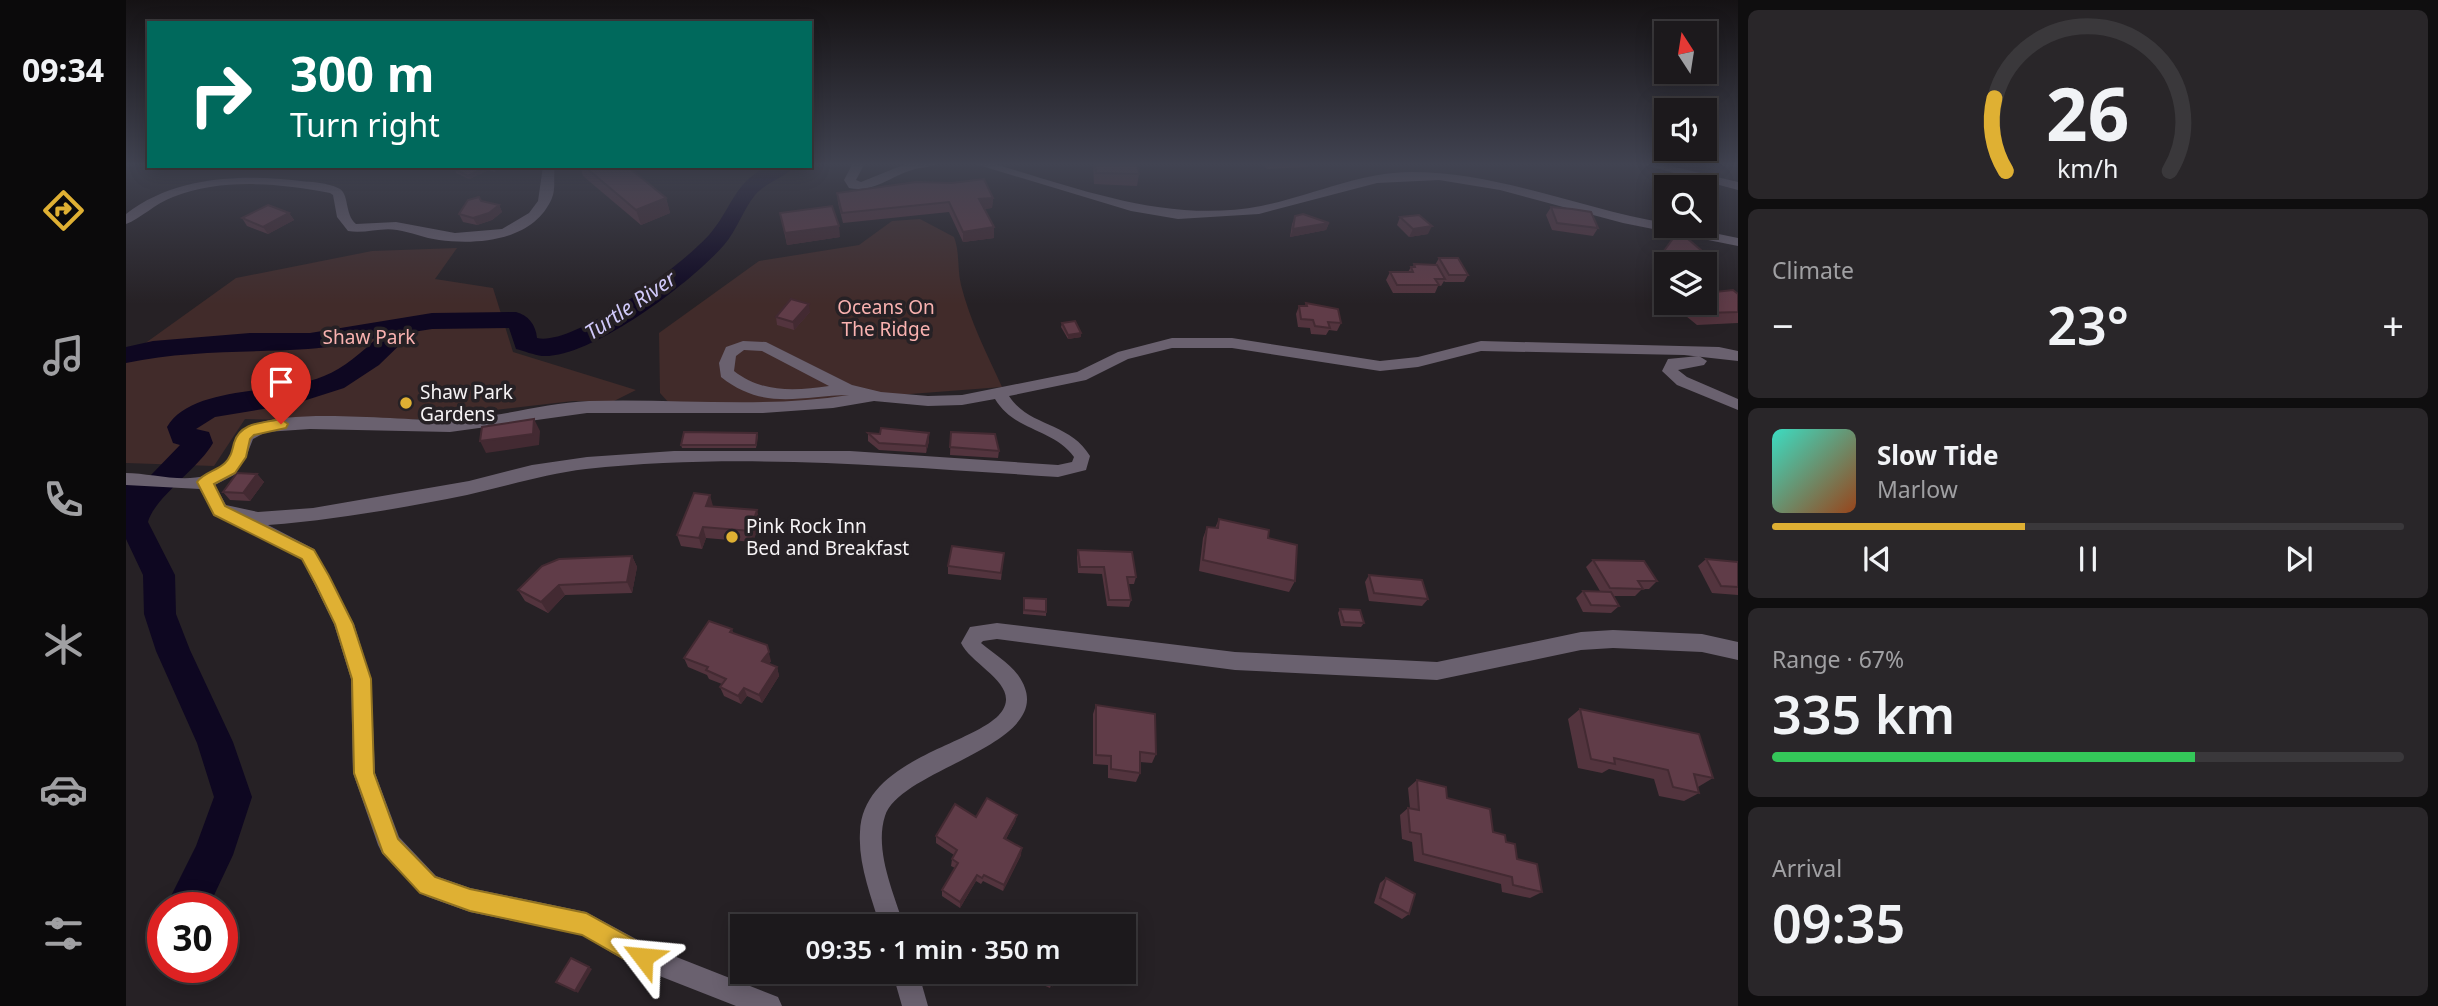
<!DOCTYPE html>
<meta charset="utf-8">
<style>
:root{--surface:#1c191c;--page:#292629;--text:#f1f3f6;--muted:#a0a0a3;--line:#3a383b;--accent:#dfb033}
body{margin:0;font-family:"Noto Sans",sans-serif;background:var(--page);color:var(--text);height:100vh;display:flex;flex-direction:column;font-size:26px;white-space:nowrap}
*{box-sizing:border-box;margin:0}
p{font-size:23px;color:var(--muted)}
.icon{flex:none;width:38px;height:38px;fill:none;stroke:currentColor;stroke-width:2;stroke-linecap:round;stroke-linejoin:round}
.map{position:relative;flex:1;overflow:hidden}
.side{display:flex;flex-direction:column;gap:10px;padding:10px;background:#0f0e0f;width:700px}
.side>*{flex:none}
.banner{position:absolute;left:21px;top:21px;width:665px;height:147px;border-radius:0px;box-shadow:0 4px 18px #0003,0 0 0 2px var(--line);background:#00695c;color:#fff;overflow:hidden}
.needle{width:46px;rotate:348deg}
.buttons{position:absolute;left:1528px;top:21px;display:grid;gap:14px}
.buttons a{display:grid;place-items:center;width:63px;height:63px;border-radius:0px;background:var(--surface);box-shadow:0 4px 18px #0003,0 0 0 2px var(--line);font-size:35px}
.speed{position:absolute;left:21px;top:892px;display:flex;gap:14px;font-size:35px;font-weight:700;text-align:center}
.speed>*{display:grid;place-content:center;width:91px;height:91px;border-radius:50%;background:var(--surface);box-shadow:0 4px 18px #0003,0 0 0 2px var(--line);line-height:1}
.speed .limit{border:10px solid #d22;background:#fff;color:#111}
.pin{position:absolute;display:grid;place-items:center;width:60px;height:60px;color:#fff;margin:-72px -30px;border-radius:50% 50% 50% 0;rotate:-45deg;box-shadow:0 0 7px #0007}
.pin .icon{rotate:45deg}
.me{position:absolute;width:77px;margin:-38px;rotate:299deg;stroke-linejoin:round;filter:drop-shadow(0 0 5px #0008)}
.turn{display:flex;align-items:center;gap:24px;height:147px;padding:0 28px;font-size:32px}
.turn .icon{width:91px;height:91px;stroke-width:2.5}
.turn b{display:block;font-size:49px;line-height:60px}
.big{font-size:52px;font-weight:600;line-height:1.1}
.side .widget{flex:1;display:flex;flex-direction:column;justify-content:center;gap:10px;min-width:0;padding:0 24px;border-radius:10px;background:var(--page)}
.side .dial{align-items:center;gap:0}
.dial svg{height:182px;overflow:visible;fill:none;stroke:var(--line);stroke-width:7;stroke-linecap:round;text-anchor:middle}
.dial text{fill:var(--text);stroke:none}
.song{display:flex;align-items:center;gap:21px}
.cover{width:84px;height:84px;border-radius:10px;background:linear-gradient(135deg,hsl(170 70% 55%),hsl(20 70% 35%))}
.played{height:7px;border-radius:4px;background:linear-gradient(90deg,var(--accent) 40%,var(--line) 40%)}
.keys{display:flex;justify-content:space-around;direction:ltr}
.heat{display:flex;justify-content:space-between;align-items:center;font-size:38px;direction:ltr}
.charge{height:10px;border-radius:5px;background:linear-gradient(90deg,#34c759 67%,var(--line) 0)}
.trip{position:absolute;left:604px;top:914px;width:406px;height:70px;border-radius:0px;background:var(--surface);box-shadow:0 4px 18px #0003,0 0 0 2px var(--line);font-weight:600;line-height:70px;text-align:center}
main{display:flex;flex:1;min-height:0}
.menu{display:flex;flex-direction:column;width:126px;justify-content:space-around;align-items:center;background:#0b0a0b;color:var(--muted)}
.menu .icon{width:49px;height:49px}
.menu .current{color:var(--accent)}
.menu b{font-size:32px;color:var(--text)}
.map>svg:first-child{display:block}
</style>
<main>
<nav class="menu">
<b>09:34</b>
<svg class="icon current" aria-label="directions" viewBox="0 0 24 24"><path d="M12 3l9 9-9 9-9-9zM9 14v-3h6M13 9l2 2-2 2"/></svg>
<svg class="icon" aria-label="music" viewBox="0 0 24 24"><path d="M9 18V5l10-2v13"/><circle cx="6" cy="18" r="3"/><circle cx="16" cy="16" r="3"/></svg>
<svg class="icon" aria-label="phone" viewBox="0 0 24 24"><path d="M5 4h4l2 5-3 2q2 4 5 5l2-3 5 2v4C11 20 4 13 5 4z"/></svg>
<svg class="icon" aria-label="climate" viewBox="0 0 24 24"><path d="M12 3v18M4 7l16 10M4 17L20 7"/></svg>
<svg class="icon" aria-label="car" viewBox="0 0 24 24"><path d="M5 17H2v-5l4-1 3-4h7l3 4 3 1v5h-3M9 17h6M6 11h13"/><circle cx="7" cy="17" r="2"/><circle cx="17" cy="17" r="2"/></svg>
<svg class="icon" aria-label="filters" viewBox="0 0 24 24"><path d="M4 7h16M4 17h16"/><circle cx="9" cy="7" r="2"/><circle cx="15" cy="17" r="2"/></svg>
</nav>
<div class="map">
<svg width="1612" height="1006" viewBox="0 0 1612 1006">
<rect width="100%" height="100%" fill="#262125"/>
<g fill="#412b2a">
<path d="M794,219l34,18c6,16 3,31 7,48 9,36 26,69 41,102l-210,16h-123l-9,-10 -1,-60 100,-72 100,-16 33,-24z"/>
<polygon points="331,248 309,279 367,288 387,352 510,390 486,402 447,401 267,422 119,419 88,466 0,463 0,357 110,278 246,251"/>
</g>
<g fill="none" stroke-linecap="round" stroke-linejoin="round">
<path fill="#0e0721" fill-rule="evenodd" d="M642,166h26c-9,12 -28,16 -39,29 -12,15 -18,35 -31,50 -31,36 -133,114 -182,111 -8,-1 -18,-5 -26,-7l-7,-21 -77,1 -19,3 -34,33 -35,23 -50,16 -79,13 -19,12 13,3 4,11c-14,25 -59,55 -65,79l27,53 1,39 14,36 43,92 19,55 -19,58 -25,53h-43l31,-62 18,-49 -17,-54 -41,-92 -12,-37 -1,-39 -17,-36v-58l25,-6 29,-30 -7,-2 -6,-16c25,-43 114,-32 157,-51 20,-8 38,-24 53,-38 -22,3 -46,10 -69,11 -61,4 -122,1 -182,14v-16l27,-6 97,-8h60l122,-20 84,-1c12,3 20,13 21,26 38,9 147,-75 172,-103 23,-26 24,-52 59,-69z"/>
<g fill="#6a616f" fill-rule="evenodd">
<path d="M727,163h12l-9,17 5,2 47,-19h30c-8,5 -17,4 -26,7 -23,7 -38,23 -63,18l-5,-8z"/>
<path d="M846,163h19c87,25 177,61 270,43 50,-10 99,-34 150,-34 88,0 170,37 255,51v3h14l58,12v8l-115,-23 -123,-33 -61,-10 -62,3 -118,31 -81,5 -47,-8z"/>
<polygon points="1511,163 1532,163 1612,182 1612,190"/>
<path d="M417,166h12c-2,11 1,22 -3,32 -18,43 -74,47 -113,42 -15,-2 -28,-8 -42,-10 -16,-3 -32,4 -49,1l-11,-14 -4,-22 -3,-2c-50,-10 -109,-15 -157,4 -17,6 -33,22 -47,27v-10c49,-38 116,-40 175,-33 11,1 27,2 37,7 12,5 6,26 18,36l40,-2 59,11 47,-4 27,-16 9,-12z"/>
<path d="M1046,338h60l148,23 38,-4 63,-16 238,6 19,4v10l-54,-6 -203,-4 -63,16 -38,4 -148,-23h-60l-44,11 -42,21 -77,16c20,31 61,26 81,60l-4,14 -28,7c-156,-10 -315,-25 -472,-8 -41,5 -79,17 -119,26 -65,13 -132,25 -199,30l46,24 40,75 17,55 4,94 24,64 37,39 34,12 116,24 65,35 127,50 4,9h-46l-102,-40 -52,-31 -112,-23 -42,-15 -8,-4 -38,-40 -4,-8 -25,-72 -2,-94 -17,-55 -32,-65 -64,-33 -3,-5 -21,-5 -14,-27 -74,-4v-12c29,0 75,16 97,-8 10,-10 11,-23 19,-34 34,-27 162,-9 210,-11 46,-2 90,-17 137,-19 86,-3 174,8 260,-6 -49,1 -85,16 -128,-18l-2,-14 7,-16 17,-6 23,1 86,43 29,7 47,4 34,-1 115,-23 41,-20zM618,350l18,1 67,35c-34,5 -67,7 -95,-15l2,-15zM869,399c20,33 58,29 79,58l-2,5 -14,3 -208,-14h-176l-87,6 -55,8 -63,16 -156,27 -55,4 -32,-7 -11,-20 19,-10 12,-18 7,-18 13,-7 44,-3 140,3 137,-19h176l70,-5 41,-7 54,5 34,-1z"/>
<polygon points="1573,356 1581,361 1578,365 1552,370 1561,377 1612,399 1612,410 1551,385 1536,371 1542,359"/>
<path d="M871,623l238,29 202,10 144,-30 32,-2 89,4 36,8v18l-36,-8 -89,-4 -32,2 -144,30 -202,-10 -238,-31 -14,2 -2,2c13,11 27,19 37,32 49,69 -117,91 -133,141 -11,34 9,78 19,110h-24c-9,-30 -22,-62 -20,-94 3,-83 144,-89 146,-132 1,-21 -36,-38 -45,-57l9,-16z"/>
<polygon points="766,971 792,971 802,1006 776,1006"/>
</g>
</g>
<g fill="#53343e">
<polygon points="967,163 1011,163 1013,174 1011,186 968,184"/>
<polygon points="1136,163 1183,163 1182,167 1141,169"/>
<polygon points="329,166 370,166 369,172 363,170 343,179 330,173 329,169"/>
<polygon points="454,166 501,166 540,198 544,213 515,225 457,176"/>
<polygon points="711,193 867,198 866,208 858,209 868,238 837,242 823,212 717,223 712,203"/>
<polygon points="355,201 373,205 376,212 366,220 351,225 337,222 333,214"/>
<polygon points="1425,207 1472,228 1467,236 1426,230 1420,215"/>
<polygon points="163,213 168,220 142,234 121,226 116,218"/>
<polygon points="654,213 714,237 661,245"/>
<polygon points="1169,216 1203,223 1200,230 1164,237 1166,224"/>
<polygon points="1274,217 1302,234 1283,237 1271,225"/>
<polygon points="1548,237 1583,257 1577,264 1533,259"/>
<polygon points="1313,258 1342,275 1338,282 1319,282 1318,281 1315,286 1312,286 1309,293 1267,293 1260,280 1264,272 1282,272 1285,267 1287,267 1288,264 1309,265"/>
<polygon points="1612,294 1612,323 1571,325 1544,303 1578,303"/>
<polygon points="1180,303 1215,323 1211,331 1203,330 1200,335 1185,334 1184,328 1172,327 1170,314 1173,306 1179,306"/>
<polygon points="684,312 668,330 651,325 650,317"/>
<polygon points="936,323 955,337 942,339 935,327"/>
<polygon points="825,432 873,451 872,458 824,455"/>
<polygon points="631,433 632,436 630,448 556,448 555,445"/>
<polygon points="742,433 803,433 803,441 800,453 753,450 742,441"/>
<polygon points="131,474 138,482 124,501 104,500 97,492"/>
<polygon points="587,506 634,521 627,542 580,538 576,549 555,546 551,535"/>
<polygon points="1093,519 1142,538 1169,581 1163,592 1073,571 1077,538 1081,527 1089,528"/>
<polygon points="952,550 1010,577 1008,584 1002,584 1005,600 1003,607 981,606 976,574 952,573 951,557"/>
<polygon points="878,553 875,580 822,574 822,566"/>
<polygon points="506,556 511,567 506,593 439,595 422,613 399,601 392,590"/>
<polygon points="1580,559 1612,562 1612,595 1586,593 1572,566"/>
<polygon points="1467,560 1531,581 1523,589 1516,589 1509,596 1488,596 1493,606 1485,613 1457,612 1450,598 1457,591 1474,591 1460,567"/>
<polygon points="1243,575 1302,599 1296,606 1243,601 1239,582"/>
<polygon points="898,598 920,612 920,616 897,614"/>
<polygon points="1214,609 1238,623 1235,627 1215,626 1212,613"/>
<polygon points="606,629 607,633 645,661 643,664 651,667 653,676 636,703 621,696 615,704 598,696 594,687 596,684 583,679 581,675 562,667 558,658"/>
<polygon points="970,705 1030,754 1026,763 1014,762 1014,773 1010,782 982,778 982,765 967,764 967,714"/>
<polygon points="1454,709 1587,778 1572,787 1573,793 1558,801 1533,796 1528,779 1483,769 1476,773 1452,768 1442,719"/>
<polygon points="1291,780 1321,798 1380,842 1416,892 1404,898 1376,892 1375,884 1288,861 1286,842 1276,839 1274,815 1282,808 1284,808 1282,788"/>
<polygon points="891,815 889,822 880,839 895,855 877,891 857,881 855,884 850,881 834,908 816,896 816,890 829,868 825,866 826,859 828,855 810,843 810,836 850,817"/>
<polygon points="1260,878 1283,914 1276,919 1248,903 1254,883"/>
<polygon points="890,971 930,971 924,988 890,973"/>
</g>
<g fill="#432a32">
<polygon points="362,166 363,170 343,179 342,176"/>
<polygon points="540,198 544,213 515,225 510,210"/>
<polygon points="867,198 866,208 853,209 853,199"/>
<polygon points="373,205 376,212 366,220 351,225 347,218"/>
<polygon points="163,213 168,220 142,234 137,227"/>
<polygon points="1203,223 1200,230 1164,237 1167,229"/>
<polygon points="713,226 714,237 661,245 659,233"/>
<polygon points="1306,226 1302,234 1283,237 1287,229"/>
<polygon points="868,227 868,238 837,242 837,232"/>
<polygon points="683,304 684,312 668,330 667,322"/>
<polygon points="955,333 955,337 942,339 942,335"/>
<polygon points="408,419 414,431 413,445 360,453 354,441"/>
<polygon points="803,433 803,441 800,453 800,446"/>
<polygon points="131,474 138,482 124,501 117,493"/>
<polygon points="584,495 587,506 580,506"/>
<polygon points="631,510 634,521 627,542 624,531"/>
<polygon points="577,527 580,538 576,549 573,538"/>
<polygon points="506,556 511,567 506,593 501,582"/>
<polygon points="433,585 439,595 422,613 415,602"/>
<polygon points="641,645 645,661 639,670 636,661"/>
<polygon points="651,667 653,676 636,703 633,695"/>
<polygon points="618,688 621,696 615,704 612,696"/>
<polygon points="891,815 889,822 877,845 878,838"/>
<polygon points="896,848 895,855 877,891 878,885"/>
<polygon points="851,875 850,881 834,908 834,902"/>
<polygon points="463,967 466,969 452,993 449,991"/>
</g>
<g fill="#603c48" stroke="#432a32" stroke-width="2">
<polygon points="969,163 1011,163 1013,174 970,173"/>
<polygon points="329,166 361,166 342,176 329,169"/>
<polygon points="458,166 501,166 540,198 510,210"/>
<polygon points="858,179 867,198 853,199 868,227 837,232 823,202 716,213 711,193 790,182 826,183"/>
<polygon points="353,197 355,201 373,205 363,213 347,218 333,214 342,200"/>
<polygon points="142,205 163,213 137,227 116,218"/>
<polygon points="706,206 713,226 659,233 654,213"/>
<polygon points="1425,207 1446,209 1465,212 1472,228 1431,223"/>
<polygon points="1177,214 1203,223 1167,229 1169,216"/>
<polygon points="1293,215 1306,226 1287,229 1274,217"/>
<polygon points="1548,237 1562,239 1583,257 1538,251"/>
<polygon points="1313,258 1332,258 1342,275 1323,275"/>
<polygon points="1288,264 1311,265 1319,279 1309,279 1313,285 1271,285 1264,272 1287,272 1285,267 1289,267"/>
<polygon points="1607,290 1612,294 1612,312 1580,313 1567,303 1578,303 1578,291 1580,293"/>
<polygon points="665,299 683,304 667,322 650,317"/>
<polygon points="1180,303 1212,309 1215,323 1202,322 1204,328 1189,326 1187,320 1175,319 1173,306 1181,306"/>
<polygon points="949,321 955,333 942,335 936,323"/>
<polygon points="408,419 407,434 354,441 356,427"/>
<polygon points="755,428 803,433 800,446 753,443 742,433 754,434"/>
<polygon points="558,432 631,433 630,445 555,445"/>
<polygon points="825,432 869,434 873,451 824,447"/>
<polygon points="111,473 131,474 117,493 97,492"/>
<polygon points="568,493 584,495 580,506 631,510 624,531 577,527 573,538 551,535"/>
<polygon points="1093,519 1143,530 1142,538 1171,545 1169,581 1077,560 1081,527 1092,528"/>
<polygon points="826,546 878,553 875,573 822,566"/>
<polygon points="952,550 1006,552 1010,577 1001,577 1005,600 983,600 978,567 954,567"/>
<polygon points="506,556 501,582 433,585 415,602 392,590 416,566 433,559"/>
<polygon points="1580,559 1612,562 1612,587 1595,586"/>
<polygon points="1467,560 1518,561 1531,581 1512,581 1517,589 1484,588"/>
<polygon points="1243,575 1296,580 1302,599 1248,593"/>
<polygon points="1457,591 1485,592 1493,606 1465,605"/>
<polygon points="898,598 920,599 920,612 898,610"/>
<polygon points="1214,609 1234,610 1238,623 1218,622"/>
<polygon points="583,621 606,629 604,632 641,645 643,652 636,661 651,667 633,695 618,688 612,696 594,687 600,679 580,670 582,667 558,658"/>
<polygon points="970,705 1029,714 1030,754 1014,752 1014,773 985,769 985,756 970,755"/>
<polygon points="1454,709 1573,734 1587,778 1568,774 1573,793 1547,787 1542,770 1488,758 1489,764 1465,759"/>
<polygon points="1291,780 1320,787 1321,798 1364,809 1367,832 1379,835 1380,842 1389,844 1391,859 1411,864 1416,892 1387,885 1386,877 1297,854 1295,834 1284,832 1282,808 1293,810"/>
<polygon points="861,798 891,815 878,838 896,848 878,885 858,875 856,878 851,875 834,902 816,890 832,863 826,859 831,850 810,836 829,804 850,817"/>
<polygon points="1260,878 1289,894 1283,914 1254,898"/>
<polygon points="871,918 869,926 851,926"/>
<polygon points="445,958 463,967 449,991 430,982"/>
<polygon points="896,971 930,971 926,985"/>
</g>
<linearGradient id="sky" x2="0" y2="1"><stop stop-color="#151214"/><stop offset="0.54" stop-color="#414351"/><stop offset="1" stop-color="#414351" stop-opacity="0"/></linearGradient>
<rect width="1612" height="304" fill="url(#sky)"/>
<path fill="#dfb033" stroke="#917221" stroke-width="2" d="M155,419l7,5 -2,4 -32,7 -4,4 -4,18 -11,16 -21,11 11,22 89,44 15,26 24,48 18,55 3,94 24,66 37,38 35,12 116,24 65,36 4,8 -4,8 -8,3 -8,-3 -53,-30 -112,-24 -50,-18 -37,-40 -29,-80 -2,-94 -17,-55 -19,-39 -14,-26 -88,-44 -17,-33c7,-10 20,-11 28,-19 6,-6 7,-12 9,-20 6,-21 29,-20 47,-24z"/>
<g fill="#dfb033" stroke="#262125" stroke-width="2.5">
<circle cx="280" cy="403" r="7"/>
<circle cx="606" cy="537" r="7"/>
</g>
<g text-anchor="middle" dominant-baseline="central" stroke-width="7" stroke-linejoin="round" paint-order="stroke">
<g font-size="19" fill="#f9b2b0" stroke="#262125">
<text x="760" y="307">Oceans On<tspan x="760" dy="22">The Ridge</tspan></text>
<text x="243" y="337">Shaw Park</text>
</g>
<g font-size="19" fill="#f6f3f5" stroke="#262125" text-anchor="start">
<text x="294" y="392">Shaw Park<tspan x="294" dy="22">Gardens</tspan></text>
<text x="620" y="526">Pink Rock Inn<tspan x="620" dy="22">Bed and Breakfast</tspan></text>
</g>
<g font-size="21" font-style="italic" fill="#d0c9f9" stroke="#262125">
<text transform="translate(504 305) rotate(-34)">Turtle River</text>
</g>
</g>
</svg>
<div class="buttons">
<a><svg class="needle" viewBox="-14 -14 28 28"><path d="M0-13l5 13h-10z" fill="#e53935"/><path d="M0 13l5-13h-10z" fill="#a0a0a3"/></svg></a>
<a><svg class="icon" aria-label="sound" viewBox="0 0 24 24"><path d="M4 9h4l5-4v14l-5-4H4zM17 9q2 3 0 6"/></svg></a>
<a><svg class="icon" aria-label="search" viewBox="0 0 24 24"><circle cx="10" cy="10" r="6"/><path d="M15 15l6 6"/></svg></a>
<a><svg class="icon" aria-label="layers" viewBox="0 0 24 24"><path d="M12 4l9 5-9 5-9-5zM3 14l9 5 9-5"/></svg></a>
</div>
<div class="speed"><div class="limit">30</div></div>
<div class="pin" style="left:155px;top:424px;background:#d93025"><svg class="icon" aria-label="arrive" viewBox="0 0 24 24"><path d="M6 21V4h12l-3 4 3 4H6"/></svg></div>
<svg class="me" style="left:517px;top:957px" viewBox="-20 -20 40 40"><path d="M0-17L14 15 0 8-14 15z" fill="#dfb033" stroke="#fff" stroke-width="4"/></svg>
<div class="trip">09:35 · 1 min · 350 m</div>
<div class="banner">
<div class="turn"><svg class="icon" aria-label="right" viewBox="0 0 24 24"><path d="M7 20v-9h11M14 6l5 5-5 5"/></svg><div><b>300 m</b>Turn right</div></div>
</div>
</div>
<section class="side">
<div class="widget dial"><svg viewBox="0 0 100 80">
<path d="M14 69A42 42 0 1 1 86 69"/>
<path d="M14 69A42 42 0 0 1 9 37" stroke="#dfb033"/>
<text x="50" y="56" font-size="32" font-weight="700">26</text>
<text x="50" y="72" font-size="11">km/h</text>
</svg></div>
<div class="widget"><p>Climate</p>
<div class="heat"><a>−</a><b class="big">23°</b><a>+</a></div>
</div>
<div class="widget">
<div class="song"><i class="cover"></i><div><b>Slow Tide</b><p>Marlow</p></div></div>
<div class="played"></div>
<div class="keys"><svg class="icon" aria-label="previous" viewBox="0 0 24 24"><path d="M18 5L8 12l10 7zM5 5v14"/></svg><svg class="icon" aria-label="pause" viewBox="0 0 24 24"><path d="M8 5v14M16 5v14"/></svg><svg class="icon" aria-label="next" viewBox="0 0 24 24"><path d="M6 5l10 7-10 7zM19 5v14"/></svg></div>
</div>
<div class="widget"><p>Range · 67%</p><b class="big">335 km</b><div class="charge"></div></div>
<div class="widget"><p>Arrival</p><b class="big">09:35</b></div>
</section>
</main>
